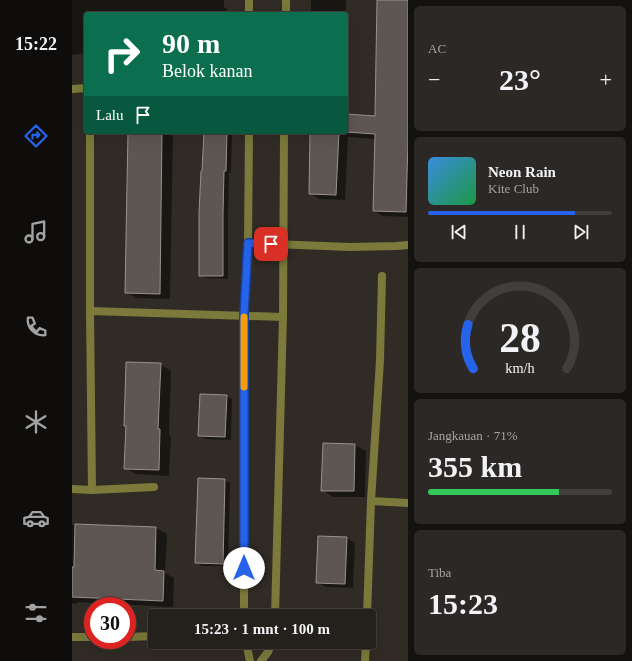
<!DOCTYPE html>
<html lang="id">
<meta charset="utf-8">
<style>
:root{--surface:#24201c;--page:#2c2825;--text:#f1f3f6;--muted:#a3a3a3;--line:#413e3b;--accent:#2563eb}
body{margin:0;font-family:"Times New Roman",serif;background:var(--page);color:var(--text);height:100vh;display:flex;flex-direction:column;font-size:15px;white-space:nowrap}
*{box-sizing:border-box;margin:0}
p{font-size:13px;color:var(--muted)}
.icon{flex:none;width:22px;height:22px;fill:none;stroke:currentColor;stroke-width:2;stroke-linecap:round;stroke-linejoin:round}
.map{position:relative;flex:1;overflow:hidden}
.details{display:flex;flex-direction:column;gap:6px;padding:6px;background:#14120f;width:224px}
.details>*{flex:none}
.top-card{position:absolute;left:12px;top:12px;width:264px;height:122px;border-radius:4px;box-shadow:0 4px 16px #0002,0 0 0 1px var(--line);background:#0b6e4f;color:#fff;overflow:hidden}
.speed{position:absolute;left:12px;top:597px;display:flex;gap:8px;font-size:20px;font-weight:700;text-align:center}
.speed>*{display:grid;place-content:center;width:52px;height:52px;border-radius:50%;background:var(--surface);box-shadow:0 4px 16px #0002,0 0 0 1px var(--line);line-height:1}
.speed .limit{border:6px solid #d22;background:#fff;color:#111}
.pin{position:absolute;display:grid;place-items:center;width:34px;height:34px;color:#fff;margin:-17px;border-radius:8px;box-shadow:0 2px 6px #0006}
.me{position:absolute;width:44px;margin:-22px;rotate:0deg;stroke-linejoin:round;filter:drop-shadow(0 0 3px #0008)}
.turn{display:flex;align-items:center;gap:14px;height:84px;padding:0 12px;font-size:18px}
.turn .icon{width:52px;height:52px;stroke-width:2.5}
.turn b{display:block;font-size:28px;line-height:34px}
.then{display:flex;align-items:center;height:38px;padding:0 12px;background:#0003;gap:8px;font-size:15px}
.big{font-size:30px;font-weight:700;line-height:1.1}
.details .widget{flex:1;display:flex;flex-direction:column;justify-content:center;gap:6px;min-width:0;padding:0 14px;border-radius:6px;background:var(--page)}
.details .dial{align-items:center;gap:0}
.dial svg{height:104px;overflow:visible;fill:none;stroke:var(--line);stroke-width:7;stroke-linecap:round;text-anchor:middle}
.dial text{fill:var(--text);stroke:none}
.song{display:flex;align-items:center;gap:12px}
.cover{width:48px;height:48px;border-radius:6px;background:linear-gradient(135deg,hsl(210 70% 55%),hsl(140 70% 35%))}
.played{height:4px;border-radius:2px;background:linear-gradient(90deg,var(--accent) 80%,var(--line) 80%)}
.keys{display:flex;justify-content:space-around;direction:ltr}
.heat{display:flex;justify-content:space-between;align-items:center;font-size:22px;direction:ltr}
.charge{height:6px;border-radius:3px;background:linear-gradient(90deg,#34c759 71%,var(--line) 0)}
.trip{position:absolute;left:76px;top:609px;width:228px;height:40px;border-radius:4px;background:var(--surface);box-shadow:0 4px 16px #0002,0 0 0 1px var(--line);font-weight:700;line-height:40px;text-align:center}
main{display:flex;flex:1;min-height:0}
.dock{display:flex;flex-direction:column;width:72px;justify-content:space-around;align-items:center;background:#0e0d0b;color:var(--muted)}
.dock .icon{width:28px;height:28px}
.dock .on{color:var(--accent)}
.dock b{font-size:18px;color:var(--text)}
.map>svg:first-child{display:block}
</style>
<main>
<nav class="dock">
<b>15:22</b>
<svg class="icon on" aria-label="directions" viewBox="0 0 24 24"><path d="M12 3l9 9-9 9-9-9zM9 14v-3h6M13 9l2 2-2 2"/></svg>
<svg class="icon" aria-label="music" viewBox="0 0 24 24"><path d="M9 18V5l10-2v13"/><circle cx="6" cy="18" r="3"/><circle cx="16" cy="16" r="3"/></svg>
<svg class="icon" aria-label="phone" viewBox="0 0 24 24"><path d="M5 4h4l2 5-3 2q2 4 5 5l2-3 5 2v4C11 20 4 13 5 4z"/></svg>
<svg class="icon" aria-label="climate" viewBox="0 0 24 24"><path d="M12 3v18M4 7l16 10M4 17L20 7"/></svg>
<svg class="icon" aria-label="car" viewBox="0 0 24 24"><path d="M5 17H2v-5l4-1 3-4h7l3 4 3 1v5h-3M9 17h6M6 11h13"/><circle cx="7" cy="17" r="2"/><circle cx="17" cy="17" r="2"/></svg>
<svg class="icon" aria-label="filters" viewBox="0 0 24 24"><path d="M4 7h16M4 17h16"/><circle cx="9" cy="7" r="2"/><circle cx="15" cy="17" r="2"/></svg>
</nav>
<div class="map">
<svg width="336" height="661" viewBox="0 0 336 661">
<rect width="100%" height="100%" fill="#302b25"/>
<g fill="#0007">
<polygon points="0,0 152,0 152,7 155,9 155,14 14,14 14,53 0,55"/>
<polygon points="239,0 274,0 274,15 274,14 239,14"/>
<polygon points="306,0 336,0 336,217 311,216 302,211 304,139 276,137 273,200 247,199 238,193 239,132 274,132 274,76 275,77 274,115 304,117"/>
<polygon points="57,132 101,132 98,299 65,298 54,292"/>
<polygon points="132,132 160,133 159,173 157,173 156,217 156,279 134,278 128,275"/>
<polygon points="88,364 99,371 97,435 99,436 97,476 64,474 53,468"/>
<polygon points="155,396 160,399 159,440 133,439 127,436"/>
<polygon points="252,444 283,445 294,451 293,497 261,497 250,490"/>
<polygon points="153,480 158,483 156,566 130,566 124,562"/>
<polygon points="0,525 84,528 95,534 93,573 102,578 101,607 5,602 5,604 0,603"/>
<polygon points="275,538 283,543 281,588 254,587 245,582"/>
</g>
<g fill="#5e5652" stroke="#9a918d">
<polygon points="305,0 336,0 336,140 334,212 301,211 303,134 274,132 274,114 303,116"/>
<polygon points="56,132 90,132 88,294 53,293"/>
<polygon points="132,132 155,132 154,171 152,171 151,213 151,276 127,276 127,213 129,171 130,171"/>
<polygon points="238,132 267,132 264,195 237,194"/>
<polygon points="54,362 89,363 86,429 88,429 87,470 52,469 54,426 52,426"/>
<polygon points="128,394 155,395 153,437 126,436"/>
<polygon points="251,443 283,444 282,491 249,491"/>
<polygon points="126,478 153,479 151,564 123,563"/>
<polygon points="3,524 84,527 83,570 92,571 91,601 0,597 0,567 2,567"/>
<polygon points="246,536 275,537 273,584 244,583"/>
</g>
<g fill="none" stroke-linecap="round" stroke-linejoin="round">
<g stroke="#7b7a3b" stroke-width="8">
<polyline points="177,14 177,0"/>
<polyline points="214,14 214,0"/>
<polyline points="0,89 14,88"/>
<polyline points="176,243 278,247 324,246 336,245"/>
<polyline points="18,311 18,132"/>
<polyline points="0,489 20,490 18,311 211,317"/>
<polyline points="20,490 82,487"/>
<polyline points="299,501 308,360 310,276"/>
<polyline points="172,616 172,315 176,243 177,132"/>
<polyline points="203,616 211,317 212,132"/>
<polyline points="295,616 299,501 336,503"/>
<polyline points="0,637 21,637"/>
<polyline points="55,637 83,636"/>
<polyline points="174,642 178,661"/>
<polyline points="189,661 196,652 200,642"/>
<polyline points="293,661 294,642"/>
</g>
</g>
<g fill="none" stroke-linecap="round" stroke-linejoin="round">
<g stroke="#184099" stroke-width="10">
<polyline id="route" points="172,568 172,315 176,243 199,244"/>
</g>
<use href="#route" stroke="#2563eb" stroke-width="7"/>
<polyline stroke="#f59e0b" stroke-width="7" points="172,317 172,387"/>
</g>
</svg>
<div class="speed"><div class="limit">30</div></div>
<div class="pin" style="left:199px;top:244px;background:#d93025"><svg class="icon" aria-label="arrive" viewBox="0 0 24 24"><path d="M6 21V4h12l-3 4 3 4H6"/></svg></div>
<svg class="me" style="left:172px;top:568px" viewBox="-20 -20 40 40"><circle r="19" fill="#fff"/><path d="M0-13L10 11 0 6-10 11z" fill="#2563eb"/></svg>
<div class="trip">15:23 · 1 mnt · 100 m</div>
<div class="top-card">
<div class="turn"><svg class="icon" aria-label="right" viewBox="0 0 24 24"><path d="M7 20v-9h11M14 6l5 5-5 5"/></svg><div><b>90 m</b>Belok kanan</div></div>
<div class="then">Lalu<svg class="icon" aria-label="arrive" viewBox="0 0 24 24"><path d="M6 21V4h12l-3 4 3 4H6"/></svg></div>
</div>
</div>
<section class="details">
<div class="widget"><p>AC</p>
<div class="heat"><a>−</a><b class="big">23°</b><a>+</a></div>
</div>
<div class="widget">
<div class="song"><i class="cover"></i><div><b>Neon Rain</b><p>Kite Club</p></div></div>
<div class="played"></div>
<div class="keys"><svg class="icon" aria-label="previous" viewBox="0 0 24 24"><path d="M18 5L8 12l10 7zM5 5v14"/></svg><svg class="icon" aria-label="pause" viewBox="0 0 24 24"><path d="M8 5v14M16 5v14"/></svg><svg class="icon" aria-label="next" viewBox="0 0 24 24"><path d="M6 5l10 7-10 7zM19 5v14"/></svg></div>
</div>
<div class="widget dial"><svg viewBox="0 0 100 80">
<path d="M14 69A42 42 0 1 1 86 69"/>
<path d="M14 69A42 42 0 0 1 10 35" stroke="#2563eb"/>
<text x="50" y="56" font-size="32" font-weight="700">28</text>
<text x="50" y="72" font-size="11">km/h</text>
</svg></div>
<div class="widget"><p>Jangkauan · 71%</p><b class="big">355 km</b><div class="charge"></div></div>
<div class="widget"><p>Tiba</p><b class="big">15:23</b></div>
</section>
</main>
